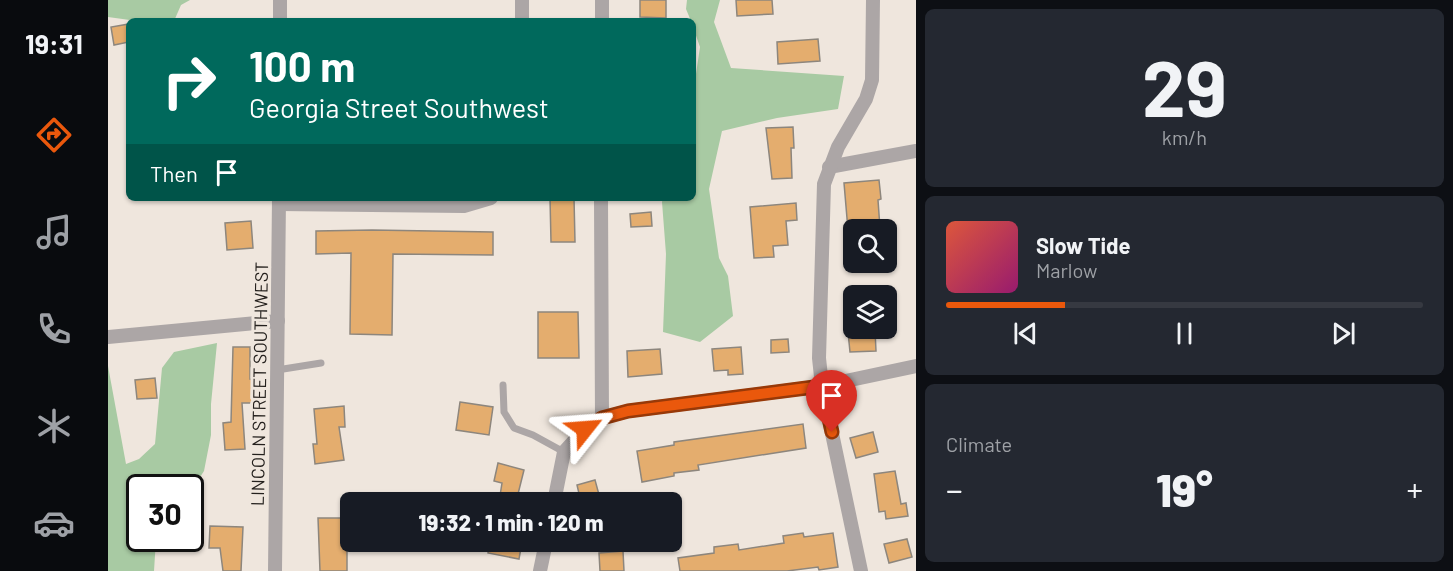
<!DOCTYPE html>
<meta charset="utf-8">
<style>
:root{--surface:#171b24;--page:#242831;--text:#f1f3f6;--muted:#9ea1a6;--line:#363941;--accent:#ea580c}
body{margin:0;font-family:Barlow,sans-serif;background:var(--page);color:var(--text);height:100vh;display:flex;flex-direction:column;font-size:22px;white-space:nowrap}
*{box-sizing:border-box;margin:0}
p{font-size:20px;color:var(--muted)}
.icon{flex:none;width:33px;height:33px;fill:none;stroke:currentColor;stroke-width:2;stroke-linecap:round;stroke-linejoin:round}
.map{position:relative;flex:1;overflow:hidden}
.side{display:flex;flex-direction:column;gap:9px;padding:9px;background:#0d0f14;width:537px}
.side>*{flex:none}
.hud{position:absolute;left:18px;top:18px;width:570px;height:183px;border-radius:9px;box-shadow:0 2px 4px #0004;background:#00695c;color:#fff;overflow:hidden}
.tools{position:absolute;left:735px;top:219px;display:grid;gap:12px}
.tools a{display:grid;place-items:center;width:54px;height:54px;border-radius:9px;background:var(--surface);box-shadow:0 2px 4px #0004;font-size:30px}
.speed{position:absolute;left:18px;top:474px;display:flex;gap:12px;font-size:30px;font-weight:700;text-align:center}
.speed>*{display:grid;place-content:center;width:78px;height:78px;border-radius:50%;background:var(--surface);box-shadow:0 2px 4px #0004;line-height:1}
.speed .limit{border:3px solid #111;border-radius:9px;background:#fff;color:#111}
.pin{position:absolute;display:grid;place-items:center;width:51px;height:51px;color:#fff;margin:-62px -26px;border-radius:50% 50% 50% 0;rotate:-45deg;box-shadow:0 0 6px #0007}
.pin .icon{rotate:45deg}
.me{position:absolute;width:66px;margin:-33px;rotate:62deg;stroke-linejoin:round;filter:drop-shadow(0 0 4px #0008)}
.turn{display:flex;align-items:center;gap:21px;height:126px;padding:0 24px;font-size:27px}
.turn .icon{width:78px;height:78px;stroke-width:2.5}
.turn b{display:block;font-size:42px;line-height:51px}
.then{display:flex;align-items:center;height:57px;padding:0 24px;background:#0003;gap:12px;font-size:22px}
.big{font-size:45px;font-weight:800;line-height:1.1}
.side .widget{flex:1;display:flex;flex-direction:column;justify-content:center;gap:9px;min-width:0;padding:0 21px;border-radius:9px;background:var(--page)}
.side .dial{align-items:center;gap:0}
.dial b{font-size:78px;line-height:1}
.song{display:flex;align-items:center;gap:18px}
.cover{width:72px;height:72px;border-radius:9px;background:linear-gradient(135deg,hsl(10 70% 55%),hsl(320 70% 35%))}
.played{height:6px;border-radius:3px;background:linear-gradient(90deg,var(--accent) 25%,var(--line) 25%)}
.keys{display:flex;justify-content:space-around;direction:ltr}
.heat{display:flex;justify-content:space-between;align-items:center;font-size:33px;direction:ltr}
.trip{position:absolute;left:232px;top:492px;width:342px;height:60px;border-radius:9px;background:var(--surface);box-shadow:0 2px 4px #0004;font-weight:800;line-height:60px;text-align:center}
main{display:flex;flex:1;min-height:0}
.tab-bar{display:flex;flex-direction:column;width:108px;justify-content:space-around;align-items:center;background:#090b0e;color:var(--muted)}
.tab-bar .icon{width:42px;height:42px}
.tab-bar .active{color:var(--accent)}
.tab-bar b{font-size:27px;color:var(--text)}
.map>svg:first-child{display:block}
</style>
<main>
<nav class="tab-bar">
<b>19:31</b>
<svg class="icon active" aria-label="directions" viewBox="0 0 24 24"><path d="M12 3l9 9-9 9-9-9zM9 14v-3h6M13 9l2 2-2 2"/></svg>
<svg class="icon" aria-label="music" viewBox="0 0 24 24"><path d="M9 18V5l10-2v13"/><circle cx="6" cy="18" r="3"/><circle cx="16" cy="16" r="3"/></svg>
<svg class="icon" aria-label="phone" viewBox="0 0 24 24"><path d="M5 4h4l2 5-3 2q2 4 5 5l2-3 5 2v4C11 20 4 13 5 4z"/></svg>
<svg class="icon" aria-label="climate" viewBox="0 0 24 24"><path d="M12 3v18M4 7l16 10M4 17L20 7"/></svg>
<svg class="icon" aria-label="car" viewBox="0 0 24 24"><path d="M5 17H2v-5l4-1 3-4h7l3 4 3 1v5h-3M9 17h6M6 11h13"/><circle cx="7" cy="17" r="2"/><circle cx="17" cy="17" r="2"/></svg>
</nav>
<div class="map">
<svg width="808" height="571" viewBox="0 0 808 571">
<rect width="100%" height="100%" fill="#efe6dd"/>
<g fill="#a8caa3">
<polygon points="0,0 82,0 73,5 66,21 29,21 0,17"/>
<polygon points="579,0 612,0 606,22 623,68 736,76 730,109 669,118 614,131 601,189 611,258 620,276 625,316 592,342 555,332 558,254 554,202 555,198 585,198 585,94 592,47 585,27 585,21 583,21 578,9"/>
<polygon points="109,343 103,404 103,435 96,471 83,491 82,488 32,488 32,538 48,539 46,571 0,571 0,366 18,464 31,459 47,444 54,368 66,352"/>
</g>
<g fill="#e4ad6e" stroke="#8d867d" stroke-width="1.5">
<polygon points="532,0 558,0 558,18 532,17"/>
<polygon points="628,0 664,0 665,14 629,16"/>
<polygon points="21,24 21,42 6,45 3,27"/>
<polygon points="710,39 712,61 670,64 669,42"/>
<polygon points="685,127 686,148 683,148 684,178 664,179 658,128"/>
<polygon points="771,180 773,199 770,200 772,228 740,230 736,183"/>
<polygon points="442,198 466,198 467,242 443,242"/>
<polygon points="688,203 689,220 678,221 680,245 665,246 666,257 646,258 642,207"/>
<polygon points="543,212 544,226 523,227 522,214"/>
<polygon points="143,221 145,248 119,250 117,223"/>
<polygon points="264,230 385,232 385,255 285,254 284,335 242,334 243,253 208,254 208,231"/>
<polygon points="430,312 470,312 471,358 430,358"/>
<polygon points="767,330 768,351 742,352 740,332"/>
<polygon points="680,339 681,352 663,353 663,340"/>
<polygon points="125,347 142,347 142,379 150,379 150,403 134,403 137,449 117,450 115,423 123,422"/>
<polygon points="633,347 635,374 620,375 620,370 606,371 604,349"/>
<polygon points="552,349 554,374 520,377 519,351"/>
<polygon points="47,378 49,398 29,399 27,380"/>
<polygon points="352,402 385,407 381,435 348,430"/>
<polygon points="236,406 237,427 231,427 236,460 207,464 205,444 209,444 206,409"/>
<polygon points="695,424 698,448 590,465 591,470 566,473 566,476 534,482 529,451 566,445 566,442"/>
<polygon points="765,432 770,452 748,458 742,438"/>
<polygon points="390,463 416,470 408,502 391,502 394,483 386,481"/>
<polygon points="787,471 793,504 798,503 800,516 778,519 777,511 771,512 766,474"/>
<polygon points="487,480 493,502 473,502 469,485"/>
<polygon points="210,518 243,518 243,543 239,543 239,571 212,571"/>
<polygon points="102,526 135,527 133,571 115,571 112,548 101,548"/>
<polygon points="695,533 696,537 725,533 730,567 711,570 710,567 679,571 572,571 570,558 606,553 606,547 630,544 631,550 676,543 675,536"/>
<polygon points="799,539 804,557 781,563 776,544"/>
<polygon points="382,542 414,542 411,559 380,553"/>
<polygon points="515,551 516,571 492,571 491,553"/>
</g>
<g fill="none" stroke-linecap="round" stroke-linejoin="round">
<g stroke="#aca6a6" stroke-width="7">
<polyline points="169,370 213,363"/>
<polyline points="395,385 396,412 406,428 425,435 456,452"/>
</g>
<g stroke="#aca6a6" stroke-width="14">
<polyline points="172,21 172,0"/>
<polyline points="414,21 414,0"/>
<polyline points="494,21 494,0"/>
<polyline points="721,167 808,151"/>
<polyline points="171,204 356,206 383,198"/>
<polyline points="0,337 170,321"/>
<polyline points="494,418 520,411 714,386 808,366"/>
<polyline points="446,502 456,452 477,429 494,418 493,198"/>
<polyline points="167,571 171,198"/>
<polyline points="432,571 438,542"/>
<polyline points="753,571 714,386 711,358 716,184 730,147 758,99 764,80 765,0"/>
</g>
</g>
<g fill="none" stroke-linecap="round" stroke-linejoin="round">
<g stroke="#983908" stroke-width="15">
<polyline id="route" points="477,429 494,418 520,411 714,386 724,432"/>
</g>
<use href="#route" stroke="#ea580c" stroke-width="10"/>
</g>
<g text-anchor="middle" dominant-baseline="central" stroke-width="6" stroke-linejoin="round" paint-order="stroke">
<g font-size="18" fill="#24201d" stroke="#efe6dd">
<text transform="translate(151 384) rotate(-89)">LINCOLN STREET SOUTHWEST</text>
</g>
</g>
</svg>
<div class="tools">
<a><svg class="icon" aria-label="search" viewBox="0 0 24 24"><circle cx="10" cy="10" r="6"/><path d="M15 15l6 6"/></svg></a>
<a><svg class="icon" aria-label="layers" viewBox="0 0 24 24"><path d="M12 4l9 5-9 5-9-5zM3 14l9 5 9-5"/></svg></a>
</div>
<div class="speed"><div class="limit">30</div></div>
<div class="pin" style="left:724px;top:432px;background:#d93025"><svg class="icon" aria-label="arrive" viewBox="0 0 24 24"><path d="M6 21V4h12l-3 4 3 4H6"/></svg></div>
<svg class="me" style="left:477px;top:429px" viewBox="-20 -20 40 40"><path d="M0-17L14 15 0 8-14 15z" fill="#ea580c" stroke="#fff" stroke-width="4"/></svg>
<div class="trip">19:32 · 1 min · 120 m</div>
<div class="hud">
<div class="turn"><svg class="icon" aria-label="right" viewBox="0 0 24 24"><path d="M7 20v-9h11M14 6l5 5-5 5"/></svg><div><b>100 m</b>Georgia Street Southwest</div></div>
<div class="then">Then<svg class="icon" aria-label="arrive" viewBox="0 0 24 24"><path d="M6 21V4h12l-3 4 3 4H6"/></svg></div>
</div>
</div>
<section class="side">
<div class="widget dial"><b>29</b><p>km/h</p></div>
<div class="widget">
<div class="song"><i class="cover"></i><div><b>Slow Tide</b><p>Marlow</p></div></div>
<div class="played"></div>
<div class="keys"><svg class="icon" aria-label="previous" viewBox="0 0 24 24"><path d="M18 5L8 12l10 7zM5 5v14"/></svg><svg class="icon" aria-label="pause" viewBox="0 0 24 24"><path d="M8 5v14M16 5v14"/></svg><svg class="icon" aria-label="next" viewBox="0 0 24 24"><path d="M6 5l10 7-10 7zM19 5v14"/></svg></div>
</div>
<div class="widget"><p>Climate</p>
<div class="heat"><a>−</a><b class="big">19°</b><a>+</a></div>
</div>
</section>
</main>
